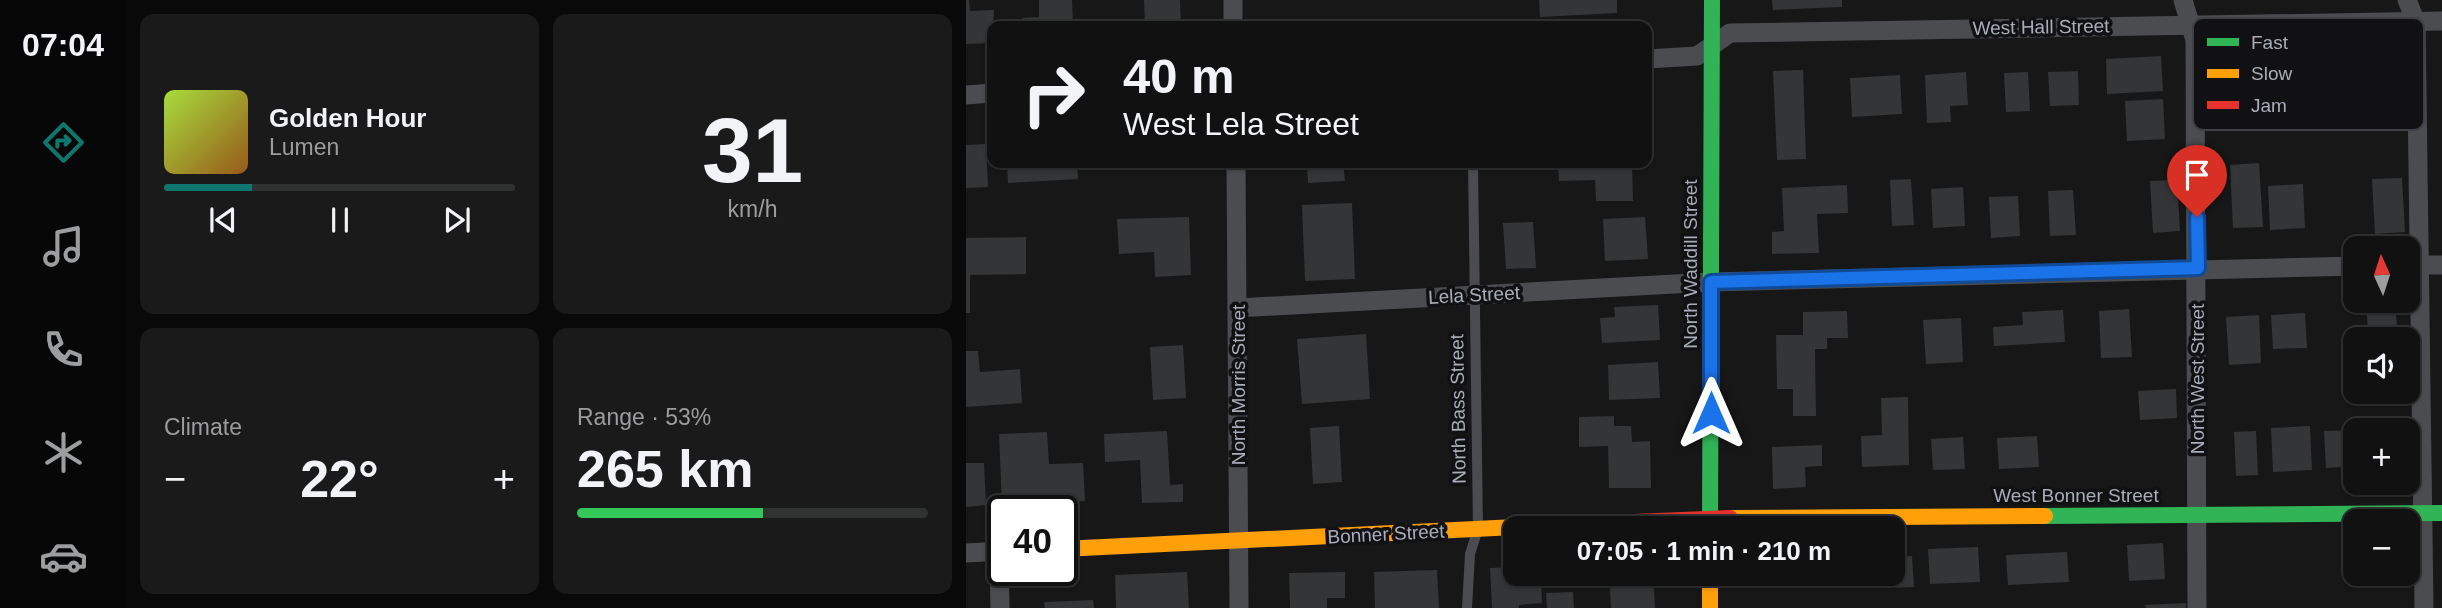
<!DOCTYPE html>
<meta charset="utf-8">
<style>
:root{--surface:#111;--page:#1a1a1a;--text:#f1f3f6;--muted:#9c9d9f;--line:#303131;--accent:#0f766e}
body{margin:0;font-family:Helvetica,sans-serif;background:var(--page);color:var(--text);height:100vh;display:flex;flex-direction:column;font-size:26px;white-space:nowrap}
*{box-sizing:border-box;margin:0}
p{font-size:23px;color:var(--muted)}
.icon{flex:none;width:38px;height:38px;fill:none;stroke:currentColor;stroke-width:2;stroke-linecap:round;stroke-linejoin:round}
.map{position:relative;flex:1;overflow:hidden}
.sheet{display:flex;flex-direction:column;gap:14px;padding:14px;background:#090909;width:840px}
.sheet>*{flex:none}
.top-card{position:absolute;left:21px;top:21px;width:665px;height:147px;border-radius:14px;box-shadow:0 2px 5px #0004,0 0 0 2px var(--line);background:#111;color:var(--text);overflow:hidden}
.needle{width:46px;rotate:357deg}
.buttons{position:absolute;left:1377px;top:236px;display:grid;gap:14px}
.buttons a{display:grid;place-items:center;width:77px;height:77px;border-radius:14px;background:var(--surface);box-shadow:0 2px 5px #0004,0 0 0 2px var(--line);font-size:35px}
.speed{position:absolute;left:21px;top:495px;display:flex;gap:14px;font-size:35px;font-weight:700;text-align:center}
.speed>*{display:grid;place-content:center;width:91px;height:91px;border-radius:50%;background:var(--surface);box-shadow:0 2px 5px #0004,0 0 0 2px var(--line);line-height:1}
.speed .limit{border:4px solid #111;border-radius:10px;background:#fff;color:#111}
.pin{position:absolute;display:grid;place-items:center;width:60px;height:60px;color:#fff;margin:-72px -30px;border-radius:50% 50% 50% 0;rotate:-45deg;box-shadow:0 0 7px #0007}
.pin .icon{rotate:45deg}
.me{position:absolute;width:77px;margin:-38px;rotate:0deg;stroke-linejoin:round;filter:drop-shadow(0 0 5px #0008)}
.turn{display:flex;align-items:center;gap:24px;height:147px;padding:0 21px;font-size:32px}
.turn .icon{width:91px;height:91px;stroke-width:2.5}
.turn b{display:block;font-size:49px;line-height:60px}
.big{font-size:52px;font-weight:700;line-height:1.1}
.sheet .tile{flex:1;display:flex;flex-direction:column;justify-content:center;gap:10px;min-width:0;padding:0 24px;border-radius:14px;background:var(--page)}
.sheet .dial{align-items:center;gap:0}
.dial b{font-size:91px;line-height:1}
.song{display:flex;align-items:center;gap:21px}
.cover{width:84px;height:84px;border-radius:10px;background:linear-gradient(135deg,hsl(80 70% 55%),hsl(30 70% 35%))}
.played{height:7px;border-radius:4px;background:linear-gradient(90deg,var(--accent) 25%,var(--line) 25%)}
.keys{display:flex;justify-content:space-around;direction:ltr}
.heat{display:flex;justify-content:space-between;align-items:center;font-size:38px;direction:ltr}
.charge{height:10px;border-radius:5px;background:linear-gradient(90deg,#34c759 53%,var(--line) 0)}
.sheet .tiles{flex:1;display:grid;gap:14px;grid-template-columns:repeat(2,1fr)}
.trip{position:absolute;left:537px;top:516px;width:402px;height:70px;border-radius:14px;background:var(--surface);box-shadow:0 2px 5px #0004,0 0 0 2px var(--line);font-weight:700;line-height:70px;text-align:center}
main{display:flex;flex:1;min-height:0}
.tabs{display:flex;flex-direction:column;width:126px;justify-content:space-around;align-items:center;background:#070707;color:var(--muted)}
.tabs .icon{width:49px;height:49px}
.tabs .active{color:var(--accent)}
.tabs b{font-size:32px;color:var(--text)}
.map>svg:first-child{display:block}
</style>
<main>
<nav class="tabs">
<b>07:04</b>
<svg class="icon active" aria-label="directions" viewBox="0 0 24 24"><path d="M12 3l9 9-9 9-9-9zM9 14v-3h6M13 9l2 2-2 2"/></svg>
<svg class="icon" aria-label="music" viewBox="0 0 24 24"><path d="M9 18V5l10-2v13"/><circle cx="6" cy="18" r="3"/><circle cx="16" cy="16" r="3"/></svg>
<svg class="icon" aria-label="phone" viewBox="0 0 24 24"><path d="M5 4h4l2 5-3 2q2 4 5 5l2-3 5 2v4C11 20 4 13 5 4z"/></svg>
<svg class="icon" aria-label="climate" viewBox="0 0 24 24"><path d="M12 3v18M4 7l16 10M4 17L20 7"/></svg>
<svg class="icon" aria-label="car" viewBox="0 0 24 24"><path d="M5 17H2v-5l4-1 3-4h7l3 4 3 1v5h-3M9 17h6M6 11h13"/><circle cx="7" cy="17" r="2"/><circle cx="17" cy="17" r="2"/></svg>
</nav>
<section class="sheet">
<div class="tiles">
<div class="tile">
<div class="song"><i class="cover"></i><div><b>Golden Hour</b><p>Lumen</p></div></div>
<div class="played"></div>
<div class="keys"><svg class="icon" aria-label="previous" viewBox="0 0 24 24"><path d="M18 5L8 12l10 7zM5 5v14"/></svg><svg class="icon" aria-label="pause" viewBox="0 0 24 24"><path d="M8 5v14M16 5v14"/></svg><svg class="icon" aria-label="next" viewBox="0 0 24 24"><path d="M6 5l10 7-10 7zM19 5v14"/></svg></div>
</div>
<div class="tile dial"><b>31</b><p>km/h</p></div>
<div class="tile"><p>Climate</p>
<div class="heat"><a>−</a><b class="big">22°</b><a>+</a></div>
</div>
<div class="tile"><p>Range · 53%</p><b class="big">265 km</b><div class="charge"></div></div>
</div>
</section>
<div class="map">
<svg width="1476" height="608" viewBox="0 0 1476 608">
<rect width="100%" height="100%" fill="#171717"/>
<g fill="#343537">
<polygon points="0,0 3,0 4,11 28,10 26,43 0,44"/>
<polygon points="73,0 106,0 107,26 56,26 56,18 73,17"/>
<polygon points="178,0 214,0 215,26 179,26"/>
<polygon points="573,0 651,0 651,13 574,17"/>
<polygon points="806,0 876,0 876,7 807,10"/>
<polygon points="1195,56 1197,91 1141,94 1140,59"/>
<polygon points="837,70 840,159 811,160 807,71"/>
<polygon points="1112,71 1113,105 1084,106 1082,72"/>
<polygon points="1000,72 1002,105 984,106 985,122 961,123 959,75"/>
<polygon points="1062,72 1064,111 1040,112 1038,73"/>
<polygon points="934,75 936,114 886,117 884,78"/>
<polygon points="1197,99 1199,139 1161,141 1159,101"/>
<polygon points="20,144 22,187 0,188 0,145"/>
<polygon points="41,163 111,163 112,179 42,183"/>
<polygon points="160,163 222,163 222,165 160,167"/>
<polygon points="341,163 377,163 379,181 342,183"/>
<polygon points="592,163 666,163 667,201 630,201 629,180 593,181"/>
<polygon points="1293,163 1297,227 1267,228 1264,165"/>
<polygon points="1436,178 1439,232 1409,234 1406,179"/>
<polygon points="945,179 948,225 926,226 924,180"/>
<polygon points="1211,180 1214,231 1187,233 1184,181"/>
<polygon points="1337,184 1339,228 1304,230 1302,186"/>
<polygon points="881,185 882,213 851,214 853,253 806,254 806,232 818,231 816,188"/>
<polygon points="997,187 999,226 967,228 965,189"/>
<polygon points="1107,190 1110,235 1084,236 1082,191"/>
<polygon points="1052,196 1054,236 1025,238 1023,197"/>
<polygon points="386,203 389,279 339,281 336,205"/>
<polygon points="223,217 225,275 189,277 188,252 153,254 151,219"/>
<polygon points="679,217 682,259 639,261 637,219"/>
<polygon points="567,222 570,268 540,269 537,223"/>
<polygon points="60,237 60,274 4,275 4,313 0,313 0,238"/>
<polygon points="692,305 694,340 636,343 634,318 649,317 648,307"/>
<polygon points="1163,309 1166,357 1135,358 1133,311"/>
<polygon points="1097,310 1099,342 1028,346 1027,327 1057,325 1056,312"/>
<polygon points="881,311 882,338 861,338 861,349 849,349 850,416 827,416 827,389 811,389 810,335 837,335 837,312"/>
<polygon points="1339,313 1341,348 1307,349 1305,315"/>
<polygon points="1430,314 1432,340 1391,340 1391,335 1402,335 1401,315"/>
<polygon points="1293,315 1295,363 1263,365 1260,317"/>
<polygon points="995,318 997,362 960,364 957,320"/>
<polygon points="400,334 404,399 336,404 331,339"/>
<polygon points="217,345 220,398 187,400 184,347"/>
<polygon points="0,351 12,351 14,372 54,369 56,403 0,407"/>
<polygon points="692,362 694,398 643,400 642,365"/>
<polygon points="1210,389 1211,418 1174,420 1172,391"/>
<polygon points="942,397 943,465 896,467 895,436 916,435 915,398"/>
<polygon points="648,416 648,426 665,426 666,442 684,441 685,488 643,488 642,446 613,447 613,417"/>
<polygon points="373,426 376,482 347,484 344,428"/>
<polygon points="1344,426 1346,470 1307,472 1305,428"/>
<polygon points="1390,430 1390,466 1360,468 1358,431"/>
<polygon points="201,431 204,485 217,484 217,502 176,503 174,460 139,462 138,434"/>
<polygon points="1290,431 1292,475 1270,476 1268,432"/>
<polygon points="81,432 83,464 117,463 119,501 36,505 33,434"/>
<polygon points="1071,436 1073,467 1033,469 1031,438"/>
<polygon points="997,437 999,469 967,470 965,439"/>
<polygon points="856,445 856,466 839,467 840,487 807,489 806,447"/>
<polygon points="0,463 18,463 20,505 0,507"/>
<polygon points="1197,543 1199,579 1163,581 1161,545"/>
<polygon points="1012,547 1014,582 964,584 962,549"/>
<polygon points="1101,552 1103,582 1042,585 1040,555"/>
<polygon points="946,556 948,587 922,588 921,574 928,574 928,557"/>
<polygon points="550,567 550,574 575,574 576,603 553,605 553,608 526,608 524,568"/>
<polygon points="471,570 473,608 409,608 408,572"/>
<polygon points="221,572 223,608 150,608 149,575"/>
<polygon points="379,572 379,598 361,598 361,608 324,608 323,573"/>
<polygon points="643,574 687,574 689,608 645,608"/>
<polygon points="802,574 866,574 867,582 802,585"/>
<polygon points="607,592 608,608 581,608 580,593"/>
<polygon points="127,600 128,608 79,608 78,602"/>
<polygon points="1220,603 1220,608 1180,608 1179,605"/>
</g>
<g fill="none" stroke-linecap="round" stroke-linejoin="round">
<polyline stroke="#4b4c50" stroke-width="10" points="501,608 504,554 512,529 507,163"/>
<g stroke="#4b4c50" stroke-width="19">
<polyline points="267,0 267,26"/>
<polyline points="1217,0 1229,40 1231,608"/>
<polyline points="1441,0 1450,22 1458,608"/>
<polyline points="681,59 731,56 764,33 1476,21"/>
<polyline points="0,95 26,93"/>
<polyline points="270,163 273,608"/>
<polyline points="1443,265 1476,265"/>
<polyline points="271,308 745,282 1390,266"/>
<polyline points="33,551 34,608"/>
<polyline points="0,553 37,551"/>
</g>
<g stroke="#30b455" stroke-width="16">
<polyline points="1079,516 1476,513"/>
<polyline points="744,528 746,0"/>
</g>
<g stroke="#ff9f0a" stroke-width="16">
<polyline points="764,518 1079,516"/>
<polyline points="96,549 572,526"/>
<polyline points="744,574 744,608"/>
</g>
<polyline stroke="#e5322d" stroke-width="16" points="572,526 764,518"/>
</g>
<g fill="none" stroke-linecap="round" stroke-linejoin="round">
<g stroke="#114b97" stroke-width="18">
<polyline id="route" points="745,413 745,282 1232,268 1231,217"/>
</g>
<use href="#route" stroke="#1a73e8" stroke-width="12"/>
</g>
<g text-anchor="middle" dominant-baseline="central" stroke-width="7" stroke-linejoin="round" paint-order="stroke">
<g font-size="19" fill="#a8adb8" stroke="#111113">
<text transform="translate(1075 27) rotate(-1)">West Hall Street</text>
<text transform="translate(724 264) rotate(-90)">North Waddill Street</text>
<text transform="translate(508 295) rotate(-3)">Lela Street</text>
<text transform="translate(1231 379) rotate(-90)">North West Street</text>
<text transform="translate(272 385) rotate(-90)">North Morris Street</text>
<text transform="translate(492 409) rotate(-91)">North Bass Street</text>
<text x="1110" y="495">West Bonner Street</text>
<text transform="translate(420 534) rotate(-3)">Bonner Street</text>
</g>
</g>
<rect x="1227" y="18" width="231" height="112" rx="10" fill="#111113" stroke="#3e4045" stroke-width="2"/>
<rect x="1241" y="38" width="32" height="8" fill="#30b455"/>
<rect x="1241" y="69" width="32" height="9" fill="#ff9f0a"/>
<rect x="1241" y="101" width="32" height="8" fill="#e5322d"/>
<g font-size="19" fill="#a8adb8">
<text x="1285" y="49">Fast</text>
<text x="1285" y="80">Slow</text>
<text x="1285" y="112">Jam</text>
</g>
</svg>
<div class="buttons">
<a><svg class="needle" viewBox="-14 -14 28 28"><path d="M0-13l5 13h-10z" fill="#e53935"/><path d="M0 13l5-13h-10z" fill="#9c9d9f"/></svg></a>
<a><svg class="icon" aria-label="sound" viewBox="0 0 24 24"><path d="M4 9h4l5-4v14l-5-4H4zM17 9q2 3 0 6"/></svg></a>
<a>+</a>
<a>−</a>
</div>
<div class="speed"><div class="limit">40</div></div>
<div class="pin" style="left:1231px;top:217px;background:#d93025"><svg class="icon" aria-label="arrive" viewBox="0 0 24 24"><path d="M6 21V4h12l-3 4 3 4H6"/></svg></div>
<svg class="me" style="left:745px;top:413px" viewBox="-20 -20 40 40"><path d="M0-17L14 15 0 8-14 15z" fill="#1a73e8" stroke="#fff" stroke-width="4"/></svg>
<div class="trip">07:05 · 1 min · 210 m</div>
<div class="top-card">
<div class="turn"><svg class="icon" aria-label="right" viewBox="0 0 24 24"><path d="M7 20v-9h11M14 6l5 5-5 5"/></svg><div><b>40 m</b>West Lela Street</div></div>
</div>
</div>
</main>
